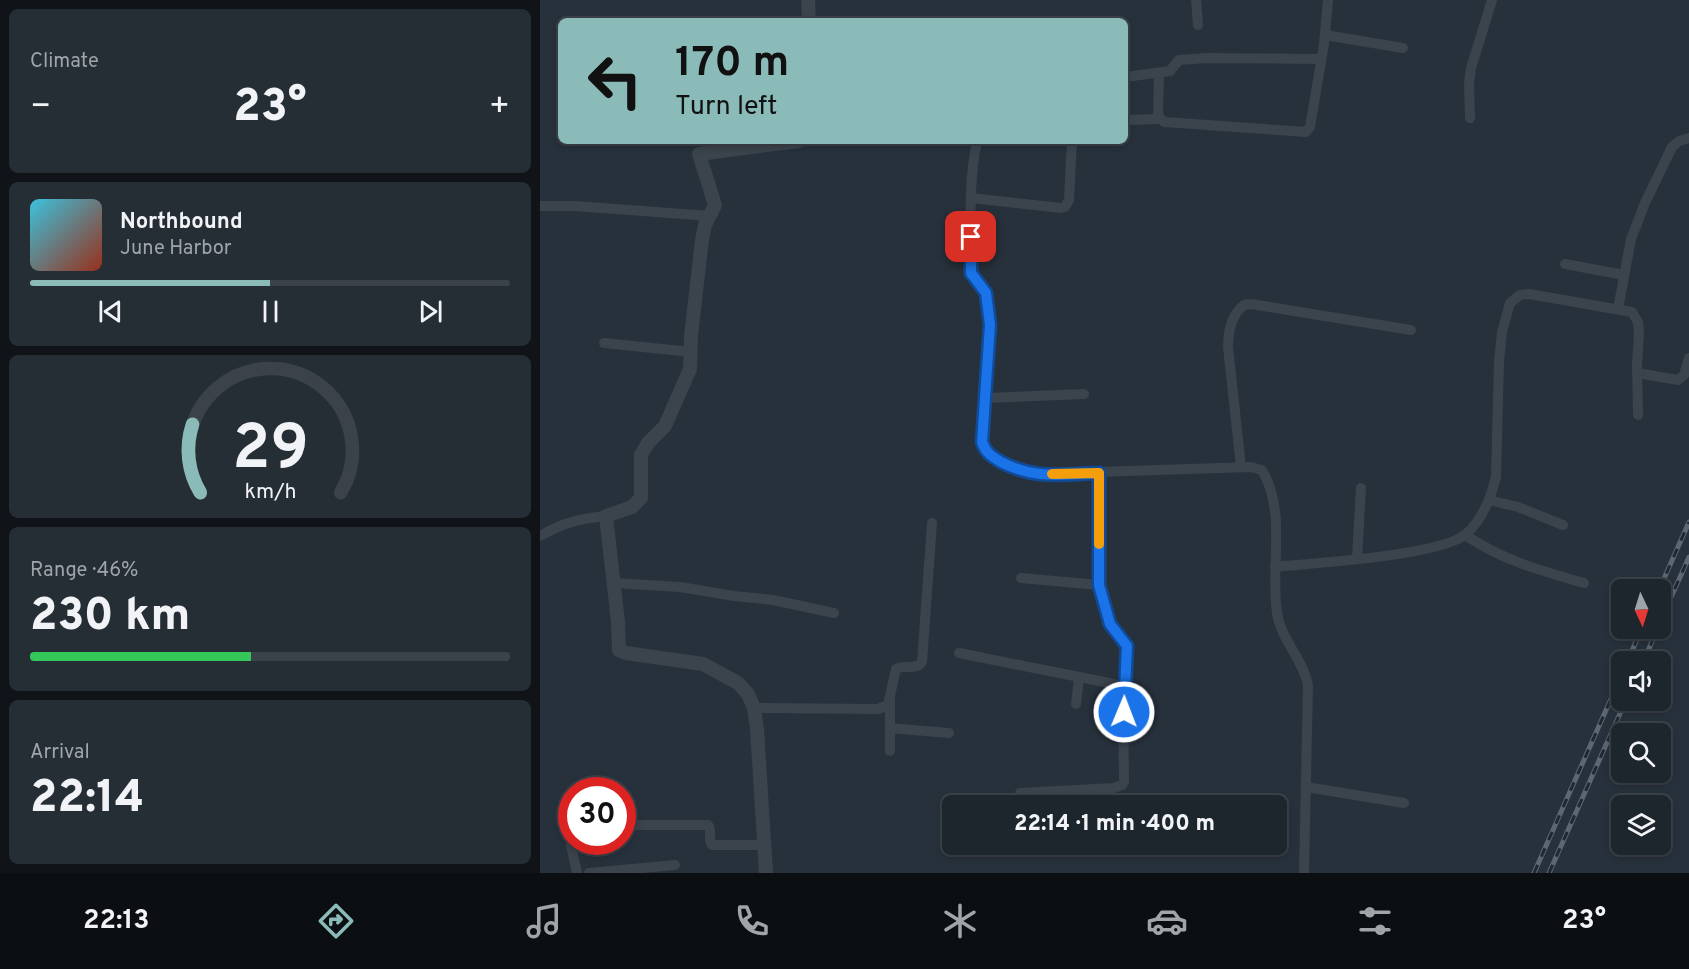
<!DOCTYPE html>
<meta charset="utf-8">
<style>
:root{--surface:#1d252d;--page:#252d35;--text:#f1f3f6;--muted:#a0a5aa;--line:#3b4249;--accent:#8bbbb9}
body{margin:0;font-family:Overpass,sans-serif;background:var(--page);color:var(--text);height:100vh;display:flex;flex-direction:column;font-size:22px;white-space:nowrap}
*{box-sizing:border-box;margin:0}
p{font-size:20px;color:var(--muted)}
.icon{flex:none;width:33px;height:33px;fill:none;stroke:currentColor;stroke-width:2;stroke-linecap:round;stroke-linejoin:round}
.map{position:relative;flex:1;overflow:hidden}
.sheet{display:flex;flex-direction:column;gap:9px;padding:9px;background:#101419;width:540px}
.sheet>*{flex:none}
.guide{position:absolute;left:18px;top:18px;width:570px;height:126px;border-radius:9px;box-shadow:0 3px 9px #0003,0 0 0 2px var(--line);background:#8bbbb9;color:#111;overflow:hidden}
.needle{width:39px;rotate:176deg}
.tools{position:absolute;left:1071px;top:579px;display:grid;gap:12px}
.tools a{display:grid;place-items:center;width:60px;height:60px;border-radius:9px;background:var(--surface);box-shadow:0 3px 9px #0003,0 0 0 2px var(--line);font-size:30px}
.speed{position:absolute;left:18px;top:777px;display:flex;gap:12px;font-size:30px;font-weight:700;text-align:center}
.speed>*{display:grid;place-content:center;width:78px;height:78px;border-radius:50%;background:var(--surface);box-shadow:0 3px 9px #0003,0 0 0 2px var(--line);line-height:1}
.speed .limit{border:9px solid #d22;background:#fff;color:#111}
.pin{position:absolute;display:grid;place-items:center;width:51px;height:51px;color:#fff;margin:-26px;border-radius:12px;box-shadow:0 3px 9px #0006}
.me{position:absolute;width:66px;margin:-33px;rotate:1deg;stroke-linejoin:round;filter:drop-shadow(0 0 4px #0008)}
.turn{display:flex;align-items:center;gap:21px;height:126px;padding:0 18px;font-size:27px}
.turn .icon{width:78px;height:78px;stroke-width:2.5}
.turn b{display:block;font-size:42px;line-height:51px}
.big{font-size:45px;font-weight:800;line-height:1.1}
.sheet .tile{flex:1;display:flex;flex-direction:column;justify-content:center;gap:9px;min-width:0;padding:0 21px;border-radius:9px;background:var(--page)}
.sheet .dial{align-items:center;gap:0}
.dial svg{height:156px;overflow:visible;fill:none;stroke:var(--line);stroke-width:7;stroke-linecap:round;text-anchor:middle}
.dial text{fill:var(--text);stroke:none}
.song{display:flex;align-items:center;gap:18px}
.cover{width:72px;height:72px;border-radius:9px;background:linear-gradient(135deg,hsl(190 70% 55%),hsl(10 70% 35%))}
.played{height:6px;border-radius:3px;background:linear-gradient(90deg,var(--accent) 50%,var(--line) 50%)}
.keys{display:flex;justify-content:space-around;direction:ltr}
.heat{display:flex;justify-content:space-between;align-items:center;font-size:33px;direction:ltr}
.charge{height:9px;border-radius:4px;background:linear-gradient(90deg,#34c759 46%,var(--line) 0)}
.trip{position:absolute;left:402px;top:795px;width:345px;height:60px;border-radius:9px;background:var(--surface);box-shadow:0 3px 9px #0003,0 0 0 2px var(--line);font-weight:800;line-height:60px;text-align:center}
.dock{display:flex;height:96px;justify-content:space-around;align-items:center;background:#0c0f12;color:var(--muted)}
.dock .icon{width:42px;height:42px}
.dock .active{color:var(--accent)}
.dock b{font-size:27px;color:var(--text)}
main{display:flex;flex:1;min-height:0}
.map>svg:first-child{display:block}
</style>
<main>
<section class="sheet">
<div class="tile"><p>Climate</p>
<div class="heat"><a>−</a><b class="big">23°</b><a>+</a></div>
</div>
<div class="tile">
<div class="song"><i class="cover"></i><div><b>Northbound</b><p>June Harbor</p></div></div>
<div class="played"></div>
<div class="keys"><svg class="icon" aria-label="previous" viewBox="0 0 24 24"><path d="M18 5L8 12l10 7zM5 5v14"/></svg><svg class="icon" aria-label="pause" viewBox="0 0 24 24"><path d="M8 5v14M16 5v14"/></svg><svg class="icon" aria-label="next" viewBox="0 0 24 24"><path d="M6 5l10 7-10 7zM19 5v14"/></svg></div>
</div>
<div class="tile dial"><svg viewBox="0 0 100 80">
<path d="M14 69A42 42 0 1 1 86 69"/>
<path d="M14 69A42 42 0 0 1 10 34" stroke="#8bbbb9"/>
<text x="50" y="56" font-size="32" font-weight="700">29</text>
<text x="50" y="72" font-size="11">km/h</text>
</svg></div>
<div class="tile"><p>Range · 46%</p><b class="big">230 km</b><div class="charge"></div></div>
<div class="tile"><p>Arrival</p><b class="big">22:14</b></div>
</section>
<div class="map">
<svg width="1149" height="873" viewBox="0 0 1149 873">
<rect width="100%" height="100%" fill="#27313c"/>
<g fill="none" stroke-linecap="round" stroke-linejoin="round">
<g stroke="#3b434c" stroke-width="10">
<polyline points="656,0 658,25"/>
<polyline points="785,35 863,48"/>
<polyline points="619,73 618,116 624,122 766,132 770,127 784,44 788,0"/>
<polyline points="585,77 630,71 639,60 666,58 781,59"/>
<polyline points="930,118 929,83 931,68 952,0"/>
<polyline points="585,120 619,119"/>
<path d="M437,141c-9,42 -6,87 -6,129 2,13 15,18 17,32 8,46 -5,94 -6,140 7,19 34,29 53,32l216,-7 11,3c25,43 8,95 15,143 4,27 26,46 31,72l-4,188"/>
<polyline points="431,198 521,208 525,207 529,200 532,141"/>
<polyline points="0,206 35,206 170,216"/>
<polyline points="1025,264 1084,275"/>
<polyline points="1078,309 1091,239 1105,203 1132,147 1139,141 1149,138"/>
<polyline points="64,343 151,352"/>
<polyline points="1097,373 1138,380 1144,375 1149,358"/>
<polyline points="446,398 544,394"/>
<path d="M701,467l-13,-120c0,-15 3,-32 16,-42l7,-1 160,26"/>
<polyline points="949,500 978,507 1023,525"/>
<path d="M925,535c39,26 74,35 119,48"/>
<path d="M0,536c25,-14 38,-17 66,-20"/>
<polyline points="817,558 821,488"/>
<path d="M735,567c38,-4 165,-11 191,-33 17,-15 25,-36 30,-57l3,-116 3,-29 8,-29 10,-8 9,-1 103,18 6,10 1,11 -2,31 1,51"/>
<polyline points="481,578 559,585"/>
<polyline points="74,583 140,587 194,596 233,600 294,613"/>
<polyline points="419,653 584,686"/>
<polyline points="536,704 539,677"/>
<path d="M214,708l124,1 10,-4 8,-36c8,-5 20,2 26,-7l10,-139"/>
<polyline points="350,728 409,733"/>
<polyline points="350,751 350,700"/>
<polyline points="766,787 864,803"/>
<polyline points="480,793 574,788 582,785 584,782 583,690 588,652 584,640 570,624 559,585 559,473"/>
<path d="M89,825h79c5,6 -1,14 4,20h52"/>
<polyline points="31,845 37,873"/>
<polyline points="49,873 135,865"/>
</g>
<g stroke="#3b434c" stroke-width="14">
<polyline points="268,0 269,21"/>
<polyline points="226,873 217,729 214,708 208,694 198,683 163,664 86,653 79,650 78,622 66,516 92,507 101,498 101,455 108,443 125,426 150,369 151,336 162,240 165,225 175,205 159,154 259,141"/>
</g>
<g stroke="#5d6773" stroke-width="5">
<g id="rail">
<polyline points="1119,590 1149,522"/>
<polyline points="1120,622 1149,557"/>
<polyline points="1087,662 1102,628"/>
<polyline points="1103,662 1118,628"/>
<polyline points="994,873 1082,674"/>
<polyline points="1009,873 1086,700"/>
</g>
</g>
<use href="#rail" stroke="#202831" stroke-width="3" stroke-dasharray="9" stroke-linecap="butt"/>
</g>
<g fill="none" stroke-linecap="round" stroke-linejoin="round">
<g stroke="#114b97" stroke-width="15">
<path id="route" d="M431,237v36l15,20 4,32 -8,117c4,11 9,14 19,20 35,18 60,12 98,11v112l11,39 17,22 -3,66"/>
</g>
<use href="#route" stroke="#1a73e8" stroke-width="10"/>
<polyline stroke="#f59e0b" stroke-width="10" points="512,474 559,473 559,544"/>
</g>
</svg>
<div class="tools">
<a><svg class="needle" viewBox="-14 -14 28 28"><path d="M0-13l5 13h-10z" fill="#e53935"/><path d="M0 13l5-13h-10z" fill="#a0a5aa"/></svg></a>
<a><svg class="icon" aria-label="sound" viewBox="0 0 24 24"><path d="M4 9h4l5-4v14l-5-4H4zM17 9q2 3 0 6"/></svg></a>
<a><svg class="icon" aria-label="search" viewBox="0 0 24 24"><circle cx="10" cy="10" r="6"/><path d="M15 15l6 6"/></svg></a>
<a><svg class="icon" aria-label="layers" viewBox="0 0 24 24"><path d="M12 4l9 5-9 5-9-5zM3 14l9 5 9-5"/></svg></a>
</div>
<div class="speed"><div class="limit">30</div></div>
<div class="pin" style="left:431px;top:237px;background:#d93025"><svg class="icon" aria-label="arrive" viewBox="0 0 24 24"><path d="M6 21V4h12l-3 4 3 4H6"/></svg></div>
<svg class="me" style="left:584px;top:712px" viewBox="-20 -20 40 40"><circle r="17" fill="#1a73e8" stroke="#fff" stroke-width="3"/><path d="M0-11L8 9 0 5-8 9z" fill="#fff"/></svg>
<div class="trip">22:14 · 1 min · 400 m</div>
<div class="guide">
<div class="turn"><svg class="icon" aria-label="left" viewBox="0 0 24 24"><path d="M17 20v-9H6M10 6l-5 5 5 5"/></svg><div><b>170 m</b>Turn left</div></div>
</div>
</div>
</main>
<nav class="dock">
<b>22:13</b>
<svg class="icon active" aria-label="directions" viewBox="0 0 24 24"><path d="M12 3l9 9-9 9-9-9zM9 14v-3h6M13 9l2 2-2 2"/></svg>
<svg class="icon" aria-label="music" viewBox="0 0 24 24"><path d="M9 18V5l10-2v13"/><circle cx="6" cy="18" r="3"/><circle cx="16" cy="16" r="3"/></svg>
<svg class="icon" aria-label="phone" viewBox="0 0 24 24"><path d="M5 4h4l2 5-3 2q2 4 5 5l2-3 5 2v4C11 20 4 13 5 4z"/></svg>
<svg class="icon" aria-label="climate" viewBox="0 0 24 24"><path d="M12 3v18M4 7l16 10M4 17L20 7"/></svg>
<svg class="icon" aria-label="car" viewBox="0 0 24 24"><path d="M5 17H2v-5l4-1 3-4h7l3 4 3 1v5h-3M9 17h6M6 11h13"/><circle cx="7" cy="17" r="2"/><circle cx="17" cy="17" r="2"/></svg>
<svg class="icon" aria-label="filters" viewBox="0 0 24 24"><path d="M4 7h16M4 17h16"/><circle cx="9" cy="7" r="2"/><circle cx="15" cy="17" r="2"/></svg>
<b>23°</b>
</nav>
